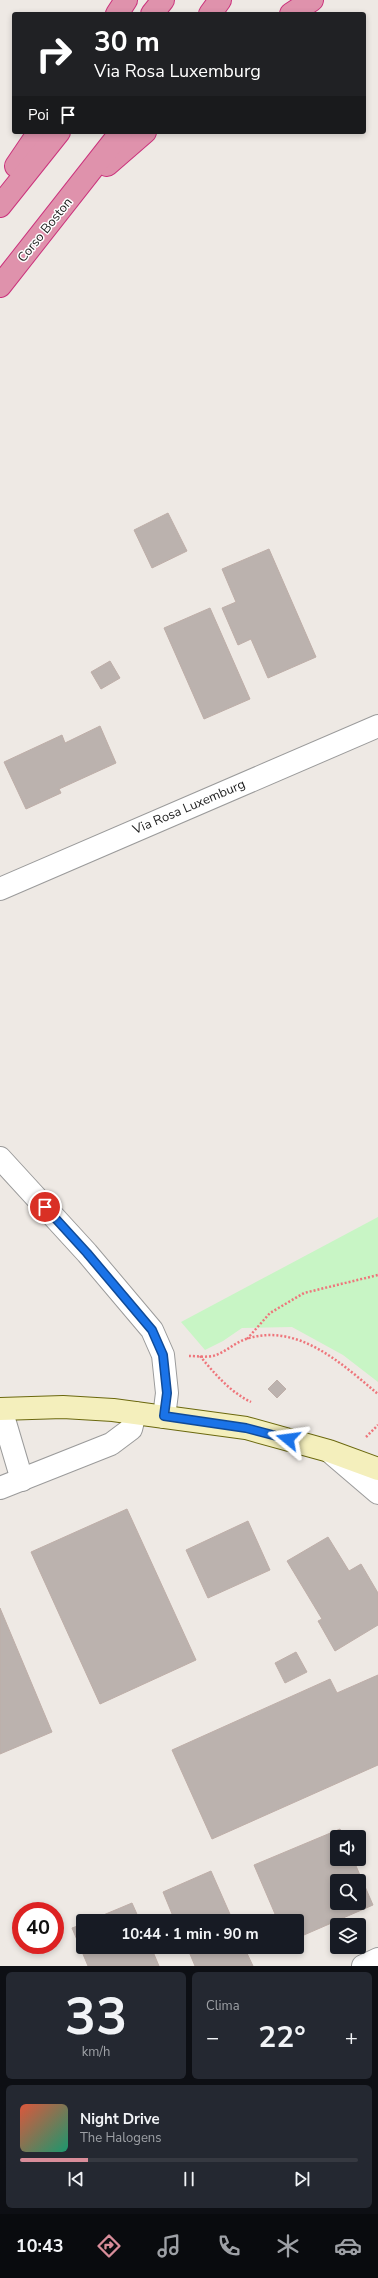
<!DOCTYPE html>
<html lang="it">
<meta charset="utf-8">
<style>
:root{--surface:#171b24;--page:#242831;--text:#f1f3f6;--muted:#9ea1a6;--line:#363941;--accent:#d88d9a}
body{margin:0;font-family:"Nunito Sans",sans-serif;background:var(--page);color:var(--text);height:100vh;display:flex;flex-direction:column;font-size:15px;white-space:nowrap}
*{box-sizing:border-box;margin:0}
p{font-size:13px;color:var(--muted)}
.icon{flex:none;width:22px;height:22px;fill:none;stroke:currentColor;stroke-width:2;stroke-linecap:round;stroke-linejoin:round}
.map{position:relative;height:1966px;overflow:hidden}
.side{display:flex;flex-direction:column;gap:6px;padding:6px;background:#0d0f14;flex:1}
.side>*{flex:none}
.hud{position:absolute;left:12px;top:12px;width:354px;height:122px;border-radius:4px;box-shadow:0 2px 6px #0003;background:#202124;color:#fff;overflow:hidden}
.tools{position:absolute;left:330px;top:1830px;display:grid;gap:8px}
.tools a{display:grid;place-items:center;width:36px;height:36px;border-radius:4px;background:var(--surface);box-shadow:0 2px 6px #0003;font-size:20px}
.speed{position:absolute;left:12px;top:1902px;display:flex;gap:8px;font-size:20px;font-weight:700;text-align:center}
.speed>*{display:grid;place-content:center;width:52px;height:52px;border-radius:50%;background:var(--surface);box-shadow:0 2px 6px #0003;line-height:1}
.speed .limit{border:6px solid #d22;background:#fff;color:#111}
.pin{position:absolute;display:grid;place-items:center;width:34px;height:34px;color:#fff;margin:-17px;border:2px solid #fff;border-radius:50%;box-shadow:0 1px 4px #0007}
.me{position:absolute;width:44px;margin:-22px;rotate:286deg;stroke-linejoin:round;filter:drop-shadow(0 0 3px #0008)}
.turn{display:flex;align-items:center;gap:14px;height:84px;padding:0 16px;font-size:18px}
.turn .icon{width:52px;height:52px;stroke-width:2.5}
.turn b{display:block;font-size:28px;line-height:34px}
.then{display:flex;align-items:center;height:38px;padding:0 16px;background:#0003;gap:8px;font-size:15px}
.big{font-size:30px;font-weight:700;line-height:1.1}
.side .widget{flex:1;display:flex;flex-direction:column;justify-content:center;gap:6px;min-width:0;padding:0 14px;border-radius:6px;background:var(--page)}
.side .dial{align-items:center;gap:0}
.dial b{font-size:52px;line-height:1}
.song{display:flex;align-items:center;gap:12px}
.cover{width:48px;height:48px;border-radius:6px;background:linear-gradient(135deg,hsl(10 70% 55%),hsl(160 70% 35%))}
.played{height:4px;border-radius:2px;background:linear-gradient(90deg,var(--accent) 20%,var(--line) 20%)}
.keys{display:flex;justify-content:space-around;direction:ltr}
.heat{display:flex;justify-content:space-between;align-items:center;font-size:22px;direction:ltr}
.side .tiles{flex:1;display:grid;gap:6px;grid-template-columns:1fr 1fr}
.widget:last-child{grid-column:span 2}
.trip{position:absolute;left:76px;top:1914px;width:228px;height:40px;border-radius:4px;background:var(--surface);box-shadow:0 2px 6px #0003;font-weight:700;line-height:40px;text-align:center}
.tab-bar{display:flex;height:64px;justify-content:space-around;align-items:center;background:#090b0e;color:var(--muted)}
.tab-bar .icon{width:28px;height:28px}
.tab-bar .active{color:var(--accent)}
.tab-bar b{font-size:18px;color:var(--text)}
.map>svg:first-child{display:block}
</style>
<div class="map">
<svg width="378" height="1966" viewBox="0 0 378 1966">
<rect width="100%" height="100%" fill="#eee9e4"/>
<polygon fill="#c8f5c5" points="378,1217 378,1382 343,1355 292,1327 242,1328 223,1341 205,1350 181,1322"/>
<g fill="#bbb2ae" stroke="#beaea8" fill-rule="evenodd">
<polygon points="168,513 187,551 152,568 134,530"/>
<polygon points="269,549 316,657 268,678 251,639 238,645 222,608 236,602 222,569"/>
<polygon points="210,608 250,699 204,719 164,628"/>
<polygon points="110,661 120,678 101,689 91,672"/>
<polygon points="100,726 116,763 59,789 61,793 26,809 4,762 62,735 65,743"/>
<polygon points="277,1380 286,1389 277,1398 268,1389"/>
<polygon points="127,1509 196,1660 100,1704 31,1552"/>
<polygon points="248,1521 270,1570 208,1598 186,1550"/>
<polygon points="328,1537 349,1571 361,1564 378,1593 378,1625 335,1651 318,1621 322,1619 287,1561"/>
<polygon points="0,1608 52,1732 0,1754"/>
<polygon points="296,1652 307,1672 285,1683 275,1663"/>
<polygon points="378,1675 378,1765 212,1839 172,1750 330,1679 337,1693"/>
<path d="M340,1829l4,8h-7v22h16l20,46 -76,33v-17h-19l-24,-56zM337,1881h22v22h-22z"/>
<polygon points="211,1871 233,1921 175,1921 163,1892"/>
<polygon points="132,1903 140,1921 89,1921"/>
<polygon points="83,1924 83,1947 151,1947 159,1966 88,1966 72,1928"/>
<polygon points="187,1947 244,1947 253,1966 195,1966"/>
</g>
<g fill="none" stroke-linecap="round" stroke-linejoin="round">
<g stroke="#9b9b9b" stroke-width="24">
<g id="street">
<polyline points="0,889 378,726"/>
<polyline points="0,1158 87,1253 152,1330 163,1355 167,1393 164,1417"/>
<polyline points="1,1409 22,1480"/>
<polyline points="330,1452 378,1493"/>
<polyline points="0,1488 111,1444 131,1429 135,1413"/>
<polyline points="363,1966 378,1959"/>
</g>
</g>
<g stroke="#6b680e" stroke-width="24">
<polyline id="secondary" points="0,1409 63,1407 113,1410 246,1428 329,1451 378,1469"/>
</g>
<g stroke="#cb337d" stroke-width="24">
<g id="highway">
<polyline points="117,14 126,0"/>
<polyline points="152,14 163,0"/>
<polyline points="210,14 220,0"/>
<polyline points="291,14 312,0"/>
<polyline points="107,165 145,132"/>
<polyline points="16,166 39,132"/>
<polyline points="0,206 59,132"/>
<polyline points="0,286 121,132"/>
</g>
</g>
<g stroke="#ee757b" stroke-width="2.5" stroke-dasharray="2 2" stroke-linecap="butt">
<polyline points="247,1339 270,1313 304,1293 378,1275"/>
<path d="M189,1356c8,0 20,2 27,-1 11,-4 20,-13 30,-16 52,-17 96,25 132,55"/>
<path d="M200,1356c14,17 30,36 51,46"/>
<polyline points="366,1437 378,1425"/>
</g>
<use href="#street" stroke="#fff" stroke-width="22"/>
<use href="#secondary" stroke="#f4efbc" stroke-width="22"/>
<use href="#highway" stroke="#df92ac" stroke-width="22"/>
</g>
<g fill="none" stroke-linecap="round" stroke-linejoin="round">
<g stroke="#114b97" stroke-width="10">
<polyline id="route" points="45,1207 87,1253 152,1330 163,1355 167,1393 164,1416 246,1428 288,1439"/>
</g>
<use href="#route" stroke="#1a73e8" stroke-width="7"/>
</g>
<g text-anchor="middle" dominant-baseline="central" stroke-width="3" stroke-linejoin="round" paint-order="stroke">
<g font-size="13" fill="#1e1e1e" stroke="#fff">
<text transform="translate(45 230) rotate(-51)">Corso Boston</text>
<text transform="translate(189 807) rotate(-23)">Via Rosa Luxemburg</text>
</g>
</g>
</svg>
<div class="tools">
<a><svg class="icon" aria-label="sound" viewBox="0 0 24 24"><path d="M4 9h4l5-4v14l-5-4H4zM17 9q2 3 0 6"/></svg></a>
<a><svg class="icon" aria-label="search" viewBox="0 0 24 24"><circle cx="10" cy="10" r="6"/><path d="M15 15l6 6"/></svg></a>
<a><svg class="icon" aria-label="layers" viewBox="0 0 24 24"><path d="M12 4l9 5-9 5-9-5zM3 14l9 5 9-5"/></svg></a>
</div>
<div class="speed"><div class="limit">40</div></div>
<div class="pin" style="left:45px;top:1207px;background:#d93025"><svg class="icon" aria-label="arrive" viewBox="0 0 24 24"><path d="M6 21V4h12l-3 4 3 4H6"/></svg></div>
<svg class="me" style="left:288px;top:1439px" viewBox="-20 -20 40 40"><path d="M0-17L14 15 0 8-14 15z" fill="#1a73e8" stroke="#fff" stroke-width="4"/></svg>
<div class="trip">10:44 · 1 min · 90 m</div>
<div class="hud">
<div class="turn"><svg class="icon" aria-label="right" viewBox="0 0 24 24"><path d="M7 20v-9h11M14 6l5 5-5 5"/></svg><div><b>30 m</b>Via Rosa Luxemburg</div></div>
<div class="then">Poi<svg class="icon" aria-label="arrive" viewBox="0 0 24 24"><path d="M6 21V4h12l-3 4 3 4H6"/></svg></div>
</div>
</div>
<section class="side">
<div class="tiles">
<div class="widget dial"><b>33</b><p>km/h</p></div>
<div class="widget"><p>Clima</p>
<div class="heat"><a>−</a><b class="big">22°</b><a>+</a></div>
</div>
<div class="widget">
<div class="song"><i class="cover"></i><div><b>Night Drive</b><p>The Halogens</p></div></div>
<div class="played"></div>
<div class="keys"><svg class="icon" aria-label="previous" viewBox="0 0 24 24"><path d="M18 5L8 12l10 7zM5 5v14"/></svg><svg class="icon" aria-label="pause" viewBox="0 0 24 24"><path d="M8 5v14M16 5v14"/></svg><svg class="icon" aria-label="next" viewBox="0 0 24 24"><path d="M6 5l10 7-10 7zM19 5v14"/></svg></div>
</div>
</div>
</section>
<nav class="tab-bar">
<b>10:43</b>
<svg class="icon active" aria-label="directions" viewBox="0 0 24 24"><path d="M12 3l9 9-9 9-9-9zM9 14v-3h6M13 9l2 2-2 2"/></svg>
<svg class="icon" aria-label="music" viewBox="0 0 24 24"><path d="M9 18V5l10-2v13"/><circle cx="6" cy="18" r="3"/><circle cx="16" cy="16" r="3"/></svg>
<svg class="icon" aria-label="phone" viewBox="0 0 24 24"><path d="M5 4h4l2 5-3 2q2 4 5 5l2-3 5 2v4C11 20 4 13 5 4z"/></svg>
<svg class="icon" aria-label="climate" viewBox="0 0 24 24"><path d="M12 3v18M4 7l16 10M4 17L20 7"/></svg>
<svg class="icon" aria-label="car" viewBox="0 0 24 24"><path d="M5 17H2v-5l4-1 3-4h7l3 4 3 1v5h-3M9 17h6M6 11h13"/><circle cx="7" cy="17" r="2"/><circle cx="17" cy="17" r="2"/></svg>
</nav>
